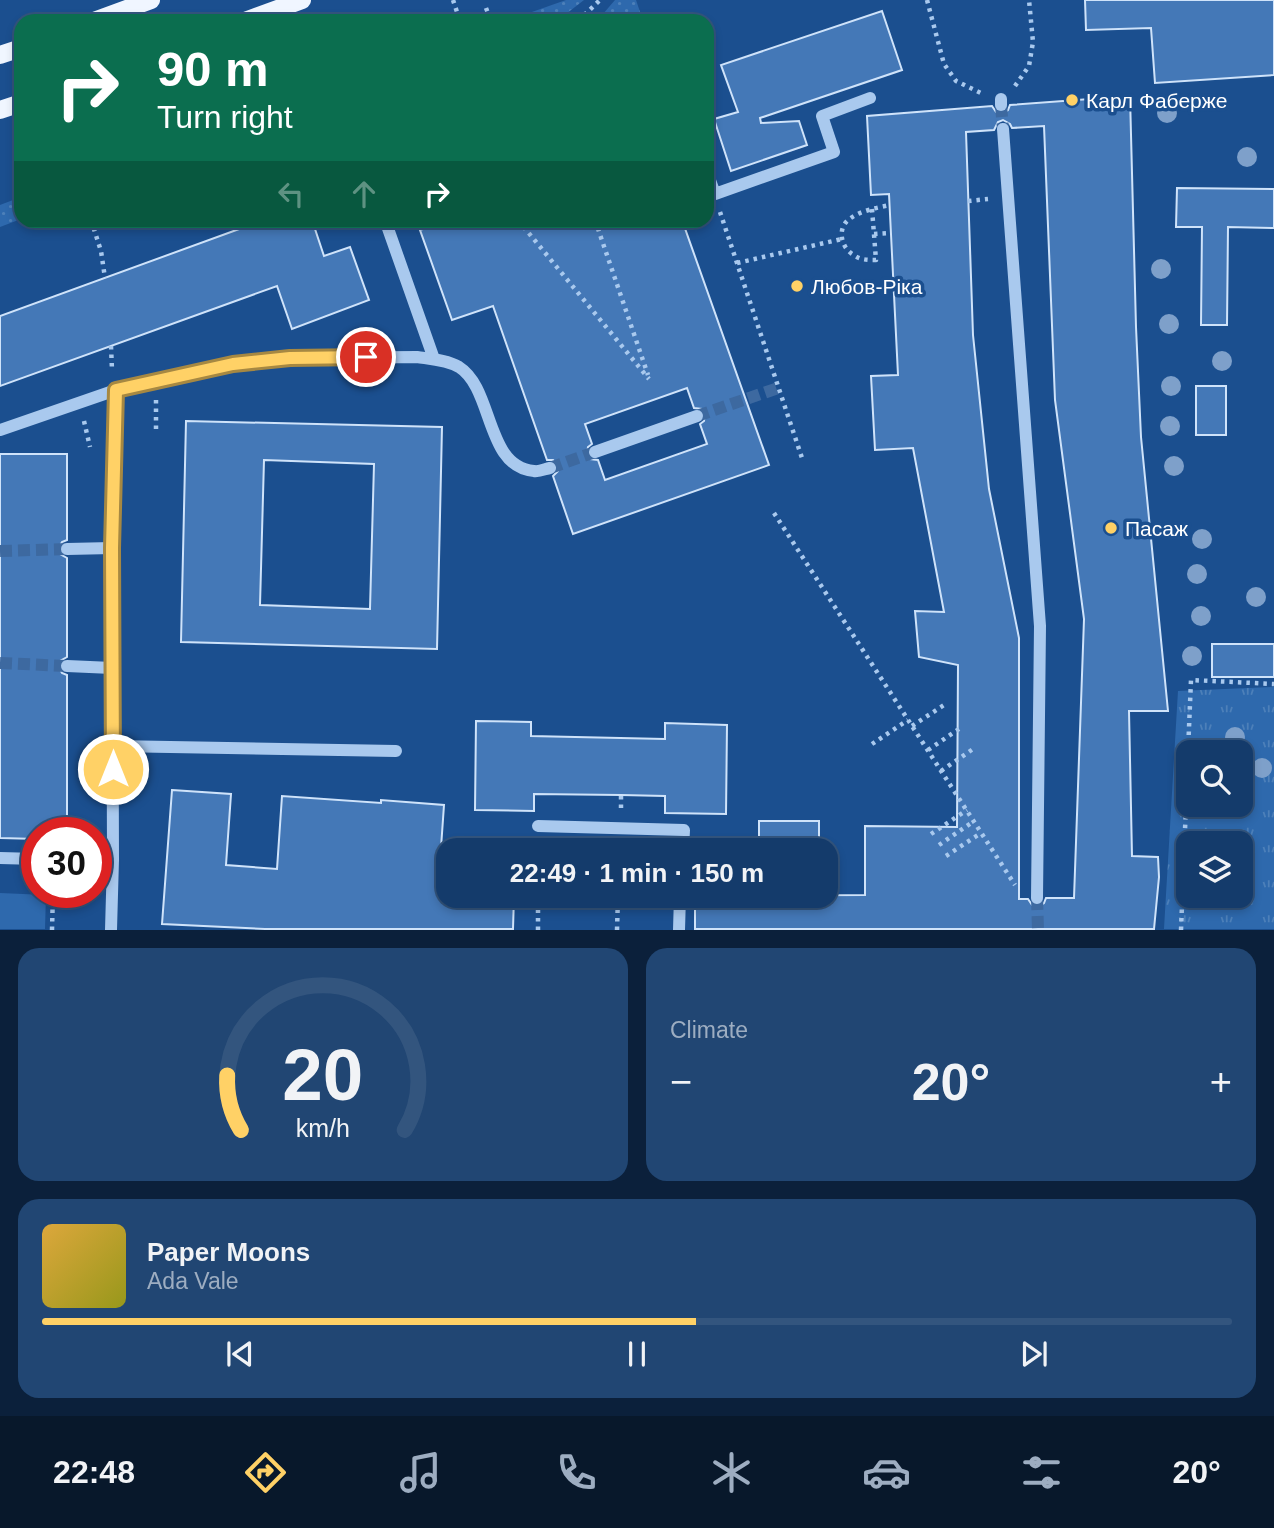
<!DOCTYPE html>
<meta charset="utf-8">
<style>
:root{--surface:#143b6b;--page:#214673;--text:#f1f3f6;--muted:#9dadc1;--line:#33557e;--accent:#ffd166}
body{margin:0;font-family:Helvetica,sans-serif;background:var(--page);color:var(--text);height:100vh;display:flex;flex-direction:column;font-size:26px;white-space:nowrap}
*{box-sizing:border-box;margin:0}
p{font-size:23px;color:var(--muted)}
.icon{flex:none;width:38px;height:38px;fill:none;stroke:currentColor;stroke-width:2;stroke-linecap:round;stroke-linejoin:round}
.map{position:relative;height:930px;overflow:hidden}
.side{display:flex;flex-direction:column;gap:18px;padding:18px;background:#0b203b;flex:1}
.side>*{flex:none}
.hud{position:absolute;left:14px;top:14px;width:700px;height:214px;border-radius:21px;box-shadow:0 4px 10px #0003,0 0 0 2px var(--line);background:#0b6e4f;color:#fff;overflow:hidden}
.fabs{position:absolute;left:1176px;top:740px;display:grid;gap:14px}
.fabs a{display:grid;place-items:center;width:77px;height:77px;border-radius:14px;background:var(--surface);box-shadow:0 4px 10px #0003,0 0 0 2px var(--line);font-size:35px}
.speed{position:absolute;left:21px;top:817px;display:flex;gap:14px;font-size:35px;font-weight:700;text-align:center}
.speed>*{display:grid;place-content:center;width:91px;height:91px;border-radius:50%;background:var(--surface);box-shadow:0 4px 10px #0003,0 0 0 2px var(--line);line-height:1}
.speed .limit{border:10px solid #d22;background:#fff;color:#111}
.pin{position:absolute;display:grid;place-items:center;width:60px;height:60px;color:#fff;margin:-30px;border:4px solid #fff;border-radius:50%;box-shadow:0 2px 7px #0007}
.me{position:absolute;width:77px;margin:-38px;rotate:0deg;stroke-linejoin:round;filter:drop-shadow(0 0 5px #0008)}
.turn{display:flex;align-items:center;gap:24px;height:147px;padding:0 28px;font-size:32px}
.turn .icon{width:91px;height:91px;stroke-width:2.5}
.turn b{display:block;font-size:49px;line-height:60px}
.lanes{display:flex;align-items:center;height:66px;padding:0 28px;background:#0003;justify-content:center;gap:35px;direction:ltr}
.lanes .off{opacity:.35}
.big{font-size:52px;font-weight:700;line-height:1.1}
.side .tile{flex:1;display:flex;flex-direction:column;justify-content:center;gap:10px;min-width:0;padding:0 24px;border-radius:21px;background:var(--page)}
.side .dial{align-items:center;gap:0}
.dial svg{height:182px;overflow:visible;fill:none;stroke:var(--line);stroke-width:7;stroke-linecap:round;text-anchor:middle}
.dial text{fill:var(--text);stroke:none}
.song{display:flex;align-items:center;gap:21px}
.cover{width:84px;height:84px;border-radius:10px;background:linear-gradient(135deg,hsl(40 70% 55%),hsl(60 70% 35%))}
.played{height:7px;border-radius:4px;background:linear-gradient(90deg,var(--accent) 55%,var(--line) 55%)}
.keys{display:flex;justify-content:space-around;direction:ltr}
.heat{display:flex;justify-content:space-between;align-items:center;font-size:38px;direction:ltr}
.side .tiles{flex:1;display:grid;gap:18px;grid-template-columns:1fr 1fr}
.tile:last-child{grid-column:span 2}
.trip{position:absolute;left:436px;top:838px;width:402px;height:70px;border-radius:21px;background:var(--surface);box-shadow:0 4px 10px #0003,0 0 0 2px var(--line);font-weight:700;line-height:70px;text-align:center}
.menu{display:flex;height:112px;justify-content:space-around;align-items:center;background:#08182b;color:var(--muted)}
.menu .icon{width:49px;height:49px}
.menu .active{color:var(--accent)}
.menu b{font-size:32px;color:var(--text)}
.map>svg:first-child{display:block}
</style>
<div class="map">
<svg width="1274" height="930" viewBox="0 0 1274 930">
<defs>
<pattern id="grass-dots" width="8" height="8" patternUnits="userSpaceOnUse" patternTransform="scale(1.75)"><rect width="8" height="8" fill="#2e69ad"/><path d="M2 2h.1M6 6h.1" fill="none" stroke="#4d80b9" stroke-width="1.8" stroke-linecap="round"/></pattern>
<pattern id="park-tufts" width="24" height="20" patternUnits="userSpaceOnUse" patternTransform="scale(1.75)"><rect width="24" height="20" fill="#2e69ad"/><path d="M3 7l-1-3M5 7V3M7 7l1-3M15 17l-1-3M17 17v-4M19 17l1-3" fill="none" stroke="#4d80b9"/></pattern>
</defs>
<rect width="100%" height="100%" fill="#1b4f8f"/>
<g fill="url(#grass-dots)">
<polygon points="566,0 584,0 557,21 513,21 512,19"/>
<polygon points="615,0 636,0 643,21 597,21"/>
<polygon points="21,197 21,219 0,227 0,205"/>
</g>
<path fill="url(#park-tufts)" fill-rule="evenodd" d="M1274,687v242h-110l14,-238zM1188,752h53v53h-53zM1188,844h53v52h-53z"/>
<polygon fill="#2e69ad" points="0,893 46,895 45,929 0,929"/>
<g fill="#4478b7" stroke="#cfe3fa" stroke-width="2" fill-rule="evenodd">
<polygon points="1085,0 1274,0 1274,75 1155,83 1151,28 1086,30"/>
<polygon points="882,11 902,70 760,118 761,123 799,121 807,145 731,171 714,119 738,112 721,65"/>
<path d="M1130,96l6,231 5,110 27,274h-39l3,145 26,1 1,20 -5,52h-459v-33l170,-1v-69l92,1 1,-162 -39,-8 -4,-46 29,1 -31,-164 -38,2 -4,-74 27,-1 -9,-181 -18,1 -4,-79 125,-10 4,6 6,2 6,-4 2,-5zM1003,120l7,4 2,4 32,-2 11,274 29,219 -10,279h-28l-2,5 -6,4 -6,-2 -4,-6h-9v-261l-30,-149 -16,-154 -7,-203 28,-2 4,-8z"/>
<polygon points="1177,188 1274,189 1274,228 1228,227 1227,325 1201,325 1202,227 1176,227"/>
<polygon points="264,220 312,220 324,256 350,247 369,300 292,329 277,286 0,386 0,316"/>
<path d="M448,220h234l87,245 -196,69 -20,-58 5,-5v-6l-5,-5h-6l-54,-154 -41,14 -32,-90zM687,388l7,20 8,1 3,5 -1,7 -4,3 7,20 -102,36 -7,-20 -8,-1 -3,-5 1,-7 4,-3 -7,-20z"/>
<rect x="1196" y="386" width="30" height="49"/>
<path d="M186,421l256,6 -5,222 -256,-7zM264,460l110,4 -4,145 -110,-4z"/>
<polygon points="0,454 67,454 67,540 62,542 58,549 60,554 67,558 67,657 60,661 58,666 62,673 67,675 67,833 37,833 37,839 0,838"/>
<rect x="1212" y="644" width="62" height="33"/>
<polygon points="476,721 531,722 531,736 665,739 665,723 727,725 726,814 665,813 665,796 621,795 534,794 534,811 475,810"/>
<polygon points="172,790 231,794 226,865 277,869 282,796 381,803 381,800 444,805 439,876 448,877 448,896 514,896 513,929 265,929 162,924"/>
<rect x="759" y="821" width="60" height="29"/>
</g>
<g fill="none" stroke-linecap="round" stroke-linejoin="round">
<g stroke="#3d69a0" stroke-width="12" stroke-dasharray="12 6" stroke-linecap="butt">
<polyline points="1001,105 1003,129"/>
<polyline points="697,416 778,388"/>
<polyline points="550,468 595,452"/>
<polyline points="0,551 67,549"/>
<polyline points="0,663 67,666"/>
<polyline points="1037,898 1038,930"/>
</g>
<g stroke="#a9c9ee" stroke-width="4.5" stroke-dasharray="3.5 5" stroke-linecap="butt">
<polyline points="453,0 459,18"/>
<polyline points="927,0 944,64 956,81 981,93"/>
<polyline points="486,8 491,21"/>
<polyline points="578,21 600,0"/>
<polyline points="1015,86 1029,66 1033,42 1029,0"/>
<polyline points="968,201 988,199"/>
<path d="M872,209l4,51c-8,0 -16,0 -22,-5 -12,-6 -17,-24 -7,-34 11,-10 29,-13 43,-16"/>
<polyline points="720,212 802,458"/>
<polyline points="91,220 101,251 105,278"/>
<polyline points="518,220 649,379"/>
<polyline points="595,220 648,375"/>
<polyline points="874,234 891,233"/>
<polyline points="737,263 842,239"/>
<polyline points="111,346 112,370"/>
<polyline points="156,400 156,434"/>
<polyline points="84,421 90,447"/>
<polyline points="774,513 1015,885"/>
<polyline points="912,726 944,705"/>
<polyline points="872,744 908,720"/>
<polyline points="928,750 959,729"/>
<polyline points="1188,752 1191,680 1274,684"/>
<polyline points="941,771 973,749"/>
<polyline points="621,808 621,795"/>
<polyline points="931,834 967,810"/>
<polyline points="939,845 974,821"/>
<polyline points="440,856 448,856"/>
<polyline points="946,856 981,833"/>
<polyline points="52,930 53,892"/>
<polyline points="538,930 538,896"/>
<polyline points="617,930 618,896"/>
<polyline points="1181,930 1188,755"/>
</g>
<g stroke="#a9c9ee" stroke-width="12">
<polyline points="1001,99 1001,105"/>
<polyline points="1003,129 1040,626 1037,898"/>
<polyline points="707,172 715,194 834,152 822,116 870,98"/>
<polyline points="385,220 434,359"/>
<path d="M0,430l116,-40 117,-26 57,-6 127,-1c13,2 30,3 42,10 35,22 26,100 75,104 5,1 11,-2 16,-3"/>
<polyline points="595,452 697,416"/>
<polyline points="67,549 112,548"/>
<polyline points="67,666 112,668"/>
<polyline points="113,746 396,751"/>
<polyline points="538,826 684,830 683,850"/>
<polyline points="0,858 37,859"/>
<polyline points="96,859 113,859"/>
<polyline points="111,930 113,859 112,548 116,390"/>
<polyline points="679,930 680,896"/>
</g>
<g stroke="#f0f6ff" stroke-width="18">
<polyline points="94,21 151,0"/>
<polyline points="245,21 302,0"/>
<polyline points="0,55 21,48"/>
<polyline points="0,110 21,103"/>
</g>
</g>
<g fill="#7ea0ca">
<circle cx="1167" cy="113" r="10"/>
<circle cx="1247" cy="157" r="10"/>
<circle cx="1161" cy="269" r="10"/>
<circle cx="1169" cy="324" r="10"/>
<circle cx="1222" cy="361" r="10"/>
<circle cx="1171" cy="386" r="10"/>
<circle cx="1170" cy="426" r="10"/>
<circle cx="1174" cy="466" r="10"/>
<circle cx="1202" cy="539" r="10"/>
<circle cx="1197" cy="574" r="10"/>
<circle cx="1256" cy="597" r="10"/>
<circle cx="1201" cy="616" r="10"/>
<circle cx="1192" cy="656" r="10"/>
<circle cx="1235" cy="737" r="10"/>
<circle cx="1262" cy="768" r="10"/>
</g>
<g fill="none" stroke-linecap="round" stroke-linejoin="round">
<g stroke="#a68842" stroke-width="18">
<polyline id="route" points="113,769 112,548 116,390 233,364 290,358 366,357"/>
</g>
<use href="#route" stroke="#ffd166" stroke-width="12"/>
</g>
<g fill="#ffd166" stroke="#1b4f8f" stroke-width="2.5">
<circle cx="1072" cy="100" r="7"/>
<circle cx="797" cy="286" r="7"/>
<circle cx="1111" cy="528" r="7"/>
</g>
<g text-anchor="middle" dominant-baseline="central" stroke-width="7" stroke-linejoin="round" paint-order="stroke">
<g font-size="21" fill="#fff" stroke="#1b4f8f" text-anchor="start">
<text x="1086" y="100">Карл Фаберже</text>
<text x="811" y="286">Любов-Ріка</text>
<text x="1125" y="528">Пасаж</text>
</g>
</g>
</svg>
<div class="fabs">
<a><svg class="icon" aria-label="search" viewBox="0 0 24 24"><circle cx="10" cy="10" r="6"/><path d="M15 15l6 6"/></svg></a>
<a><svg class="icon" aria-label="layers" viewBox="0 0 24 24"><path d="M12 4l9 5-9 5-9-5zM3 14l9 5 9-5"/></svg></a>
</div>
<div class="speed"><div class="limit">30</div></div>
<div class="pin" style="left:366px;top:357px;background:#d93025"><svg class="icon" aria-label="arrive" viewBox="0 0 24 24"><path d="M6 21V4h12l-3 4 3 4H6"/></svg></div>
<svg class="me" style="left:113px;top:769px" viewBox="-20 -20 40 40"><circle r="17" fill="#ffd166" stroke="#fff" stroke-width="3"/><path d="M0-11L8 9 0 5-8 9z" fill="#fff"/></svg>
<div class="trip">22:49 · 1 min · 150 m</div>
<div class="hud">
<div class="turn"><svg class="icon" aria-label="right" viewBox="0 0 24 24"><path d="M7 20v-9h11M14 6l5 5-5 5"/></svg><div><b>90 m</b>Turn right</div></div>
<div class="lanes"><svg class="icon off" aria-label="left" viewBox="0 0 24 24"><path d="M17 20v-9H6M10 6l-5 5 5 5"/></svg><svg class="icon off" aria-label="ahead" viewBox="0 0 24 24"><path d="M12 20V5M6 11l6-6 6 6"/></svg><svg class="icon" aria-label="right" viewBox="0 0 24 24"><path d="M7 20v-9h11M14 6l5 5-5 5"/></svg></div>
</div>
</div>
<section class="side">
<div class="tiles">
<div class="tile dial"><svg viewBox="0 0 100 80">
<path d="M14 69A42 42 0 1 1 86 69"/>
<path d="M14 69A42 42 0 0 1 8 45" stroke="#ffd166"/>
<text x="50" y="56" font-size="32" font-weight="700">20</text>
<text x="50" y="72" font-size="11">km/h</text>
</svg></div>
<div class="tile"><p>Climate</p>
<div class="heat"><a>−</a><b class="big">20°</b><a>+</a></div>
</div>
<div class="tile">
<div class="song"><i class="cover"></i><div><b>Paper Moons</b><p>Ada Vale</p></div></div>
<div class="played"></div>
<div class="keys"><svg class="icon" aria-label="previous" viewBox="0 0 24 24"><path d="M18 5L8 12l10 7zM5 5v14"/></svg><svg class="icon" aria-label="pause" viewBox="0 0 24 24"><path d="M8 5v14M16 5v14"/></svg><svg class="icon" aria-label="next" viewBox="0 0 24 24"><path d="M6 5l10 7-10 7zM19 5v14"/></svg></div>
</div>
</div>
</section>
<nav class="menu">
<b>22:48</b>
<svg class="icon active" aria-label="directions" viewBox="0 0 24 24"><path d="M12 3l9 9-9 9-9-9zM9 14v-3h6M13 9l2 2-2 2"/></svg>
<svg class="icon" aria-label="music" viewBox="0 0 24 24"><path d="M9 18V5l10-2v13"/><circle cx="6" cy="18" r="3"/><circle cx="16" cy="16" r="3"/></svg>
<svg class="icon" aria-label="phone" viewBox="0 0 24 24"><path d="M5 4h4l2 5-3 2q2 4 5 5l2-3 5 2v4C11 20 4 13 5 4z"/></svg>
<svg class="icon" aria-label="climate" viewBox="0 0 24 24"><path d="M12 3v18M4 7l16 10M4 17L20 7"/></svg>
<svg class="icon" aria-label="car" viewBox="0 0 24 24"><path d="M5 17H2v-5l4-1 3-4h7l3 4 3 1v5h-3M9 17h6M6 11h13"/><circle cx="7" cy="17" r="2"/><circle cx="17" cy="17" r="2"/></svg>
<svg class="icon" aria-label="filters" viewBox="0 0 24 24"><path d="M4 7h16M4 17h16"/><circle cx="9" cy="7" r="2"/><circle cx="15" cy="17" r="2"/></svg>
<b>20°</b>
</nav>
